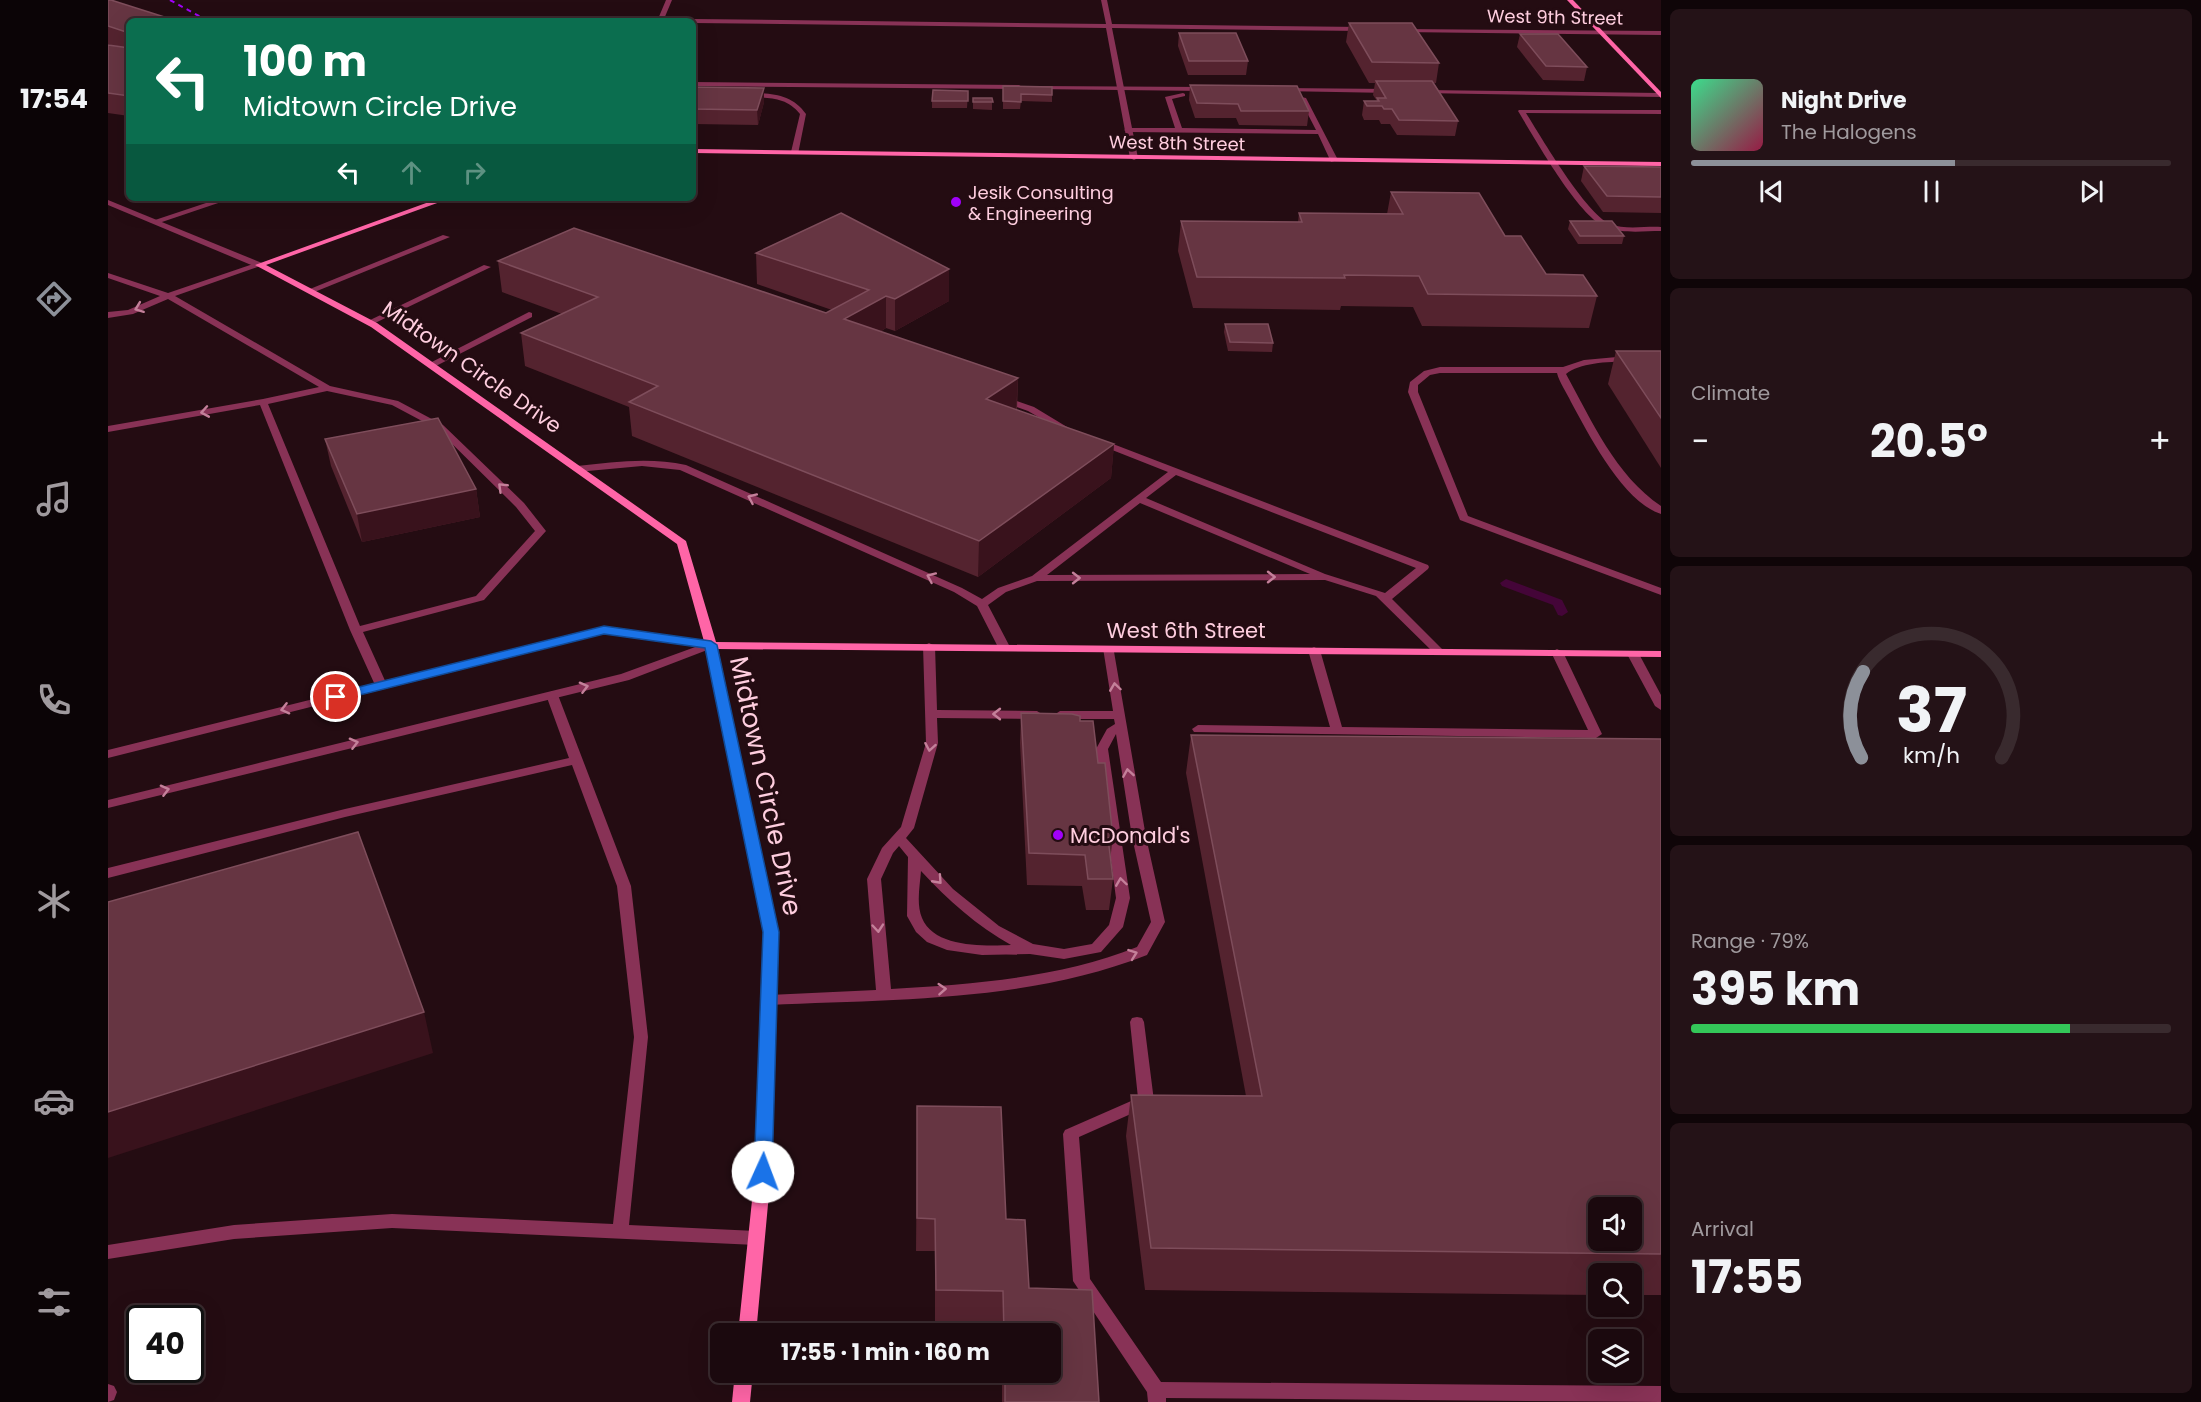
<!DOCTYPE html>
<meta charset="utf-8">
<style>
:root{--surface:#1b090e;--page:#241217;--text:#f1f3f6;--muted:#a09a9e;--line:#392a2e;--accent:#8c9099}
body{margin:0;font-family:Poppins,sans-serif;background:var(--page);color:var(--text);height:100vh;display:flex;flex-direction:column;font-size:22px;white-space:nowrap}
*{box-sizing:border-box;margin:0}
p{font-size:20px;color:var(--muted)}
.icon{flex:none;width:33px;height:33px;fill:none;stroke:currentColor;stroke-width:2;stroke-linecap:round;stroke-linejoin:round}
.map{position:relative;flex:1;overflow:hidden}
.side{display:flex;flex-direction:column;gap:9px;padding:9px;background:#0f0508;width:540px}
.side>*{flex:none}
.guide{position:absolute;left:18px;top:18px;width:570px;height:183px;border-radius:9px;box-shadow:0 6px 24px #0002,0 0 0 2px var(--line);background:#0b6e4f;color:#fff;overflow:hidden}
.controls{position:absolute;left:1480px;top:1197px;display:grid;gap:12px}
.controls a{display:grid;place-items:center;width:54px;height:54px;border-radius:9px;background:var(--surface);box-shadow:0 6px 24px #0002,0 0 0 2px var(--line);font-size:30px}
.speed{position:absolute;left:18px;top:1305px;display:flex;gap:12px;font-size:30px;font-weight:700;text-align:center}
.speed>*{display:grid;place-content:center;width:78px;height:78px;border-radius:50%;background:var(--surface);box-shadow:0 6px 24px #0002,0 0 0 2px var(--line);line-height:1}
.speed .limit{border:3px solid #111;border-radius:9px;background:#fff;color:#111}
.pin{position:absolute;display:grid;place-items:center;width:51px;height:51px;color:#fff;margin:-26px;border:3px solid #fff;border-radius:50%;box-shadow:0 2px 6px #0007}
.me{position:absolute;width:66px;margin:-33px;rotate:2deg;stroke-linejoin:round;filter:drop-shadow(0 0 4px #0008)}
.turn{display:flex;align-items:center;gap:21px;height:126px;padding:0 18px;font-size:27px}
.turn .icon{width:78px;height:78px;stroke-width:2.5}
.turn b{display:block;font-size:42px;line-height:51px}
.lanes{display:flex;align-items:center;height:57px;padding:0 18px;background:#0003;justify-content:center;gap:30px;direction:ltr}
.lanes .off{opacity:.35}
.big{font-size:45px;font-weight:700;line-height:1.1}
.side .widget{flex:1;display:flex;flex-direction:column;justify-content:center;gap:9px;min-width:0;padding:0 21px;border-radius:9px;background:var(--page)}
.side .dial{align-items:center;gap:0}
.dial svg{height:156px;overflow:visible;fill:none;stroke:var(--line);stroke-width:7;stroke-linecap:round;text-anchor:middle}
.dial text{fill:var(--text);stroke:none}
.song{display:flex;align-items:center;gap:18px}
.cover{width:72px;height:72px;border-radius:9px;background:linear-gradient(135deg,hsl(150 70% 55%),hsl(340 70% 35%))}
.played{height:6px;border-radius:3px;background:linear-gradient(90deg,var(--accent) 55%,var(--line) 55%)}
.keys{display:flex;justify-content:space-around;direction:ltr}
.heat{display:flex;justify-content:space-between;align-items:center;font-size:33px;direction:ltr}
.charge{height:9px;border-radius:4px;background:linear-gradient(90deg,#34c759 79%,var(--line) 0)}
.trip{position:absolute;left:602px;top:1323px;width:351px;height:60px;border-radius:9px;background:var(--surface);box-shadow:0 6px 24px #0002,0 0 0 2px var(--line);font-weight:700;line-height:60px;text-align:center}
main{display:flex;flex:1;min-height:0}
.menu{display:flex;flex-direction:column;width:108px;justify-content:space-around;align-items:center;background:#0b0406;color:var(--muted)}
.menu .icon{width:42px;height:42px}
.menu .current{color:var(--accent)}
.menu b{font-size:27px;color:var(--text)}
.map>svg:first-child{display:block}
</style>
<main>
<nav class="menu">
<b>17:54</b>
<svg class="icon current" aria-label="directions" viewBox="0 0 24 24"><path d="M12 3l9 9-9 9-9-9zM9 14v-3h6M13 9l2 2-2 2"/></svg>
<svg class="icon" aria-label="music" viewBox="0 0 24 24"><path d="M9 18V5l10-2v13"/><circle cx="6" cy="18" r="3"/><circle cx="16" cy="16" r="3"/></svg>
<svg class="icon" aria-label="phone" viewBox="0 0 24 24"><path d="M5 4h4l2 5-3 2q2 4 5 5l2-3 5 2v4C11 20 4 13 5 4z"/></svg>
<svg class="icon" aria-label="climate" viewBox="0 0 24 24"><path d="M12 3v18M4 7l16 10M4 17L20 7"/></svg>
<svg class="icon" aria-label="car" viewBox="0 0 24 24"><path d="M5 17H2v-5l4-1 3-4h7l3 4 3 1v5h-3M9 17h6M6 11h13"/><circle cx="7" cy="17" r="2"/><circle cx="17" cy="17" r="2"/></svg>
<svg class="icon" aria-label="filters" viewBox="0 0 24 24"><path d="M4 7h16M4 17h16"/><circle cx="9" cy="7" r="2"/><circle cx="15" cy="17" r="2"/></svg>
</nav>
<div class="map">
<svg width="1553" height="1402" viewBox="0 0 1553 1402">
<rect width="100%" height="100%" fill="#240c12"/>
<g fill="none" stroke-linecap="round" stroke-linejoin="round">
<polygon fill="#440538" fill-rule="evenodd" points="1398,579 1454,600 1460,612 1454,616 1450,615 1445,605 1394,586 1392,583"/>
<g fill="#883256" fill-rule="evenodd">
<polygon points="585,82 911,85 914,87 911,89 585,86"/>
<polygon points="928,86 1097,87 1100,89 1097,91 926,89 926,87"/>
<polygon points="1174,88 1283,89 1286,91 1283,93 1172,91 1172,89"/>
<polygon points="1315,90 1553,93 1553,97 1313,93 1312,92"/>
<path d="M640,93c23,0 44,1 58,21l-8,40 -7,-2 9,-38c-15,-19 -34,-15 -54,-18l-1,-1z"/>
<polygon points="1075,93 1077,94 1077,96 1064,99 1074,128 1208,130 1193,101 1176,96 1179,94 1198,98 1230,160 1223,162 1210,134 1020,132 1016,130 1020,128 1067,128 1057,97"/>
<path d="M1411,110h142v4l-135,-1c15,24 60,101 84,111 15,6 35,2 51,3v4c-18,0 -38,3 -55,-4 -27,-9 -72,-90 -88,-116z"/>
<polygon points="113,198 125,198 51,223 44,221"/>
<polygon points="335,235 342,237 204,293 197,291"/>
<path d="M148,263l7,2 -88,31 155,90 68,15 45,24 81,78 22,28 -62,69 -121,32 24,53 -2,3 -4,1 -6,-4 -25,-55 -90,-225 -152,27v-6l155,-27 56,-12 -151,-88 -35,15 -25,4v-6l20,-2 32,-14 -52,-18v-5l60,20zM219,391l65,14 45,24 79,78 19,24 -59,65 -116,30 -92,-222z"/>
<polygon points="376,265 383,267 265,324 258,322"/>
<polygon points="421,312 424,313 424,317 326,367 323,368 318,365"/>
<path d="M1520,356h33v6c-25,0 -75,-4 -95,12 26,47 49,101 95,132v8c-38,-12 -72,-79 -90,-112 -4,-9 -12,-20 -14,-29h-117l-10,2 -12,10v7l50,124 193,72v7l-201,-75 -52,-128 2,-10 14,-11 16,-4h123l21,-7z"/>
<polygon points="894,396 926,407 964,430 962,432 956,432 920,411 891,401 889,399"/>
<path d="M992,439l328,126 1,2 -1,2 -36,30 52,52 -6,3 -4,-1 -58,-57 -51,-16 -288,1 -31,11 -18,13 22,42 -6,3 -6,-3 -21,-41 -23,-14 -274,-122 -38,-4 -65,6 -5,-3 5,-3c36,-4 73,-9 109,-1l276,123 20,11 16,-11 34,-12 136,-104 -71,-28 -2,-2zM1068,475l240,93 -31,25 -60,-19 -179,-76zM1032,503l170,71 -263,1z"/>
<path d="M821,643l6,3 2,64 100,1 6,4 -6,4 -100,-1 1,25 -24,85 -8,10 47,51 46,37 34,18 31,5 28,-5 17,-19 7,-27 -20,-149 11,-20 8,-5 -1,-5h-54l-6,-4 6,-4h53l-10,-63 2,-2h8l33,191 19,85 -18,33c-119,47 -252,44 -378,50l-5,-1 -2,-4 2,-4 5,-1 107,-5 -9,-111 15,-31 19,-21 25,-84 -3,-97zM1008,734l16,103 19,85 -14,25c-78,31 -163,37 -246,42l-10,-110 12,-26 6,-7 9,11 -1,59 9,16 11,10 20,8 35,5 48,-1 34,5 37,-7 22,-25 7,-29 -22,-149zM813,871c27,29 56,55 90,74 -26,1 -77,3 -89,-27 -6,-14 -2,-33 -1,-47z"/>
<polygon points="1206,647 1212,650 1234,727 1480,730 1443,652 1449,649 1455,652 1494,734 1488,738 1086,732 1084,729 1090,725 1222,727 1200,650"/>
<polygon points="1525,651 1531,654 1553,695 1553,710 1547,706 1519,654"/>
<polygon points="444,691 450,695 523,886 540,1037 521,1225 648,1231 654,1233 656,1238 654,1243 648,1245 284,1228 126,1239 0,1259 0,1245 126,1225 284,1214 505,1224 526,1037 509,886 464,765 237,817 0,878 0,868 237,809 461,758 438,695"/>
<polygon points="1029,1017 1034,1018 1036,1022 1046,1101 1043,1105 971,1137 982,1279 1053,1382 1553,1386 1553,1402 1058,1398 1058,1402 1040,1402 1039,1392 965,1281 955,1134 957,1130 1030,1098 1022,1022 1024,1018"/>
<polygon points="0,1384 6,1386 9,1392 6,1400 0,1402"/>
</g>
<g fill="#883256" fill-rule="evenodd">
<polygon points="558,0 564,0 556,19 579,19 582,21 585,19 998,24 993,0 999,0 1004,24 1255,27 1258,29 1255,31 1004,28 1030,158 1026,160 1022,158 998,28 585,23 585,21 329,20 326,18 329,16 550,19"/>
<polygon points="1291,29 1553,31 1553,35 1293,32"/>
<polygon points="0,200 154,263 155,265 148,267 0,205"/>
<polygon points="496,627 602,641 609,645 607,647 521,680 0,808 0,800 513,674 590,646 496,633 0,758 0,750"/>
</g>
<g fill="#ff65a7" fill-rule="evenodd">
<polygon points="1459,0 1465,0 1553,92 1553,98"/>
<polygon points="585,149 1553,162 1553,166 585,153"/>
<polygon points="332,198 343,198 158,265 269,323 578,541 608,642 1553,651 1553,657 610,649 670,932 663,1172 648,1334 630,1334 647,1172 656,932 597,645 569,544 263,327 147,265"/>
<polygon points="627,1372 645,1372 642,1402 624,1402"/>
</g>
<polyline stroke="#a100f9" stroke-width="2" stroke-dasharray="5 4.5" stroke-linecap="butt" points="62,0 100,21"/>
</g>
<g fill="#54232f">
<polygon points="0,0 21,21 21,116 0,113 0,45 6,46 0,44"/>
<polygon points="1241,23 1331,63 1328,83 1326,83 1350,121 1347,136 1289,135 1282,124 1273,124 1271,120 1256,120 1254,115 1256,101 1269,101 1265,95 1267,83 1261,83 1238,42"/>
<polygon points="1071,33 1140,61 1138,75 1080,75 1070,46"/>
<polygon points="1412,34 1479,67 1476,81 1435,80 1409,47"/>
<polygon points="1082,85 1201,111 1199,126 1131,125 1128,118 1087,118 1081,100"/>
<polygon points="895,86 944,95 944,102 913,101 912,109 895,109"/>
<polygon points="585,87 656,88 656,102 650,125 585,124"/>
<polygon points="860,91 859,108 824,108 824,101"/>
<polygon points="865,98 884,98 884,110 865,109"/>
<polygon points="1476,166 1553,167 1553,213 1495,212 1473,181"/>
<polygon points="1283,192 1397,236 1438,274 1489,296 1481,328 1314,326 1305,307 1233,306 1232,310 1085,308 1070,251 1073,221 1190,222 1191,213 1279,214"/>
<polygon points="1462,221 1516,236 1514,244 1470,244 1460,229"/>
<polygon points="648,253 841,301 787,331 778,328 772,332 910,378 909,410 1006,444 1003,478 870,577 524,436 521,407 417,366 413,333 454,314 394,292 390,261 718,313 724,310 649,284"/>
<polygon points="1117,324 1165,343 1164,352 1120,351 1116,332"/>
<polygon points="1508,351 1553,351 1553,468 1500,384"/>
<polygon points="217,439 368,489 372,517 254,542 223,466"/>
<polygon points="913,713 972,721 990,763 1005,838 1002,860 1005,879 1001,910 978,910 974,886 919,885 912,743"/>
<polygon points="1083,735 1553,739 1553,1295 1524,1295 1524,1274 1491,1274 1491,1295 1037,1290 1018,1136 1023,1095 1138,1096 1078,773"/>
<polygon points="809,1138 898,1219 921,1288 991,1402 894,1402 894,1372 942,1372 942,1334 893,1334 893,1323 827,1322 827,1251 808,1251"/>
</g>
<g fill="#39121c">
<polygon points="656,88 656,102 650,125 649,110"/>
<polygon points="841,269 841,301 787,331 787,299"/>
<polygon points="778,296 778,328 737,352 736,319"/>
<polygon points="910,378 908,412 878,399"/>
<polygon points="1006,444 1003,478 870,577 871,541"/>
<polygon points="368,489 372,517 254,542 249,514"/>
<polygon points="316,1012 325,1053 0,1158 0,1112"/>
</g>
<g fill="#663542" stroke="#7e4d5b" stroke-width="1.5" fill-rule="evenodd">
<polygon points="0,0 3,0 69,21 21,21 21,33 0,26"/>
<polygon points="1241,23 1304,23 1331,63 1264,62"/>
<polygon points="1071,33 1128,33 1140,61 1081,61"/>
<polygon points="1412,34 1450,34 1479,67 1438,66"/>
<polygon points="0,45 21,48 21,96 0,93"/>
<polygon points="1268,81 1324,81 1350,121 1291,120 1284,109 1276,109 1274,106 1259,106 1256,101 1271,101 1269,98 1278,98"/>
<polygon points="1082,85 1189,86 1201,111 1133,111 1130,104 1089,103"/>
<polygon points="895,86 944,87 944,95 913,94 913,102 895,101"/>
<polygon points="585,87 656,88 649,110 585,109"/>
<polygon points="825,90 860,91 860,101 824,101"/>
<polygon points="865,98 884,98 885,102 865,102"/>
<polygon points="1476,166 1553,167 1553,197 1499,196"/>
<polygon points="1283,192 1371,193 1397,236 1413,236 1438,274 1475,275 1489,296 1320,294 1311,276 1236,275 1237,278 1089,277 1073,221 1194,222 1191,213 1295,214"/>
<polygon points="733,213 841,269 787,299 778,296 736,319 910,378 878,399 1006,444 871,541 521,402 550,386 413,333 490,297 390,261 466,228 718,313 761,290 648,253"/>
<polygon points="1462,221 1504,221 1516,236 1472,236"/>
<polygon points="1117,324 1160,324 1165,343 1122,342"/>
<polygon points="1508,351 1553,351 1553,418"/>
<polygon points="330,418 368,489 249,514 217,439"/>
<polygon points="913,713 964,714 972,716 972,721 985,721 990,763 997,763 1005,838 1000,838 1005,879 980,879 977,855 921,853"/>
<path d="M1083,735l470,4v515l-510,-6 -20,-153 131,1zM1491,1208h33v32h-33z"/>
<polygon points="250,832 316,1012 0,1112 0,902"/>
<polygon points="809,1106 893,1107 898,1219 917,1220 921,1288 984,1290 991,1402 897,1402 897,1372 942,1372 942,1334 896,1334 895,1291 828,1290 827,1219 809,1218"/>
</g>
<defs><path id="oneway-chevron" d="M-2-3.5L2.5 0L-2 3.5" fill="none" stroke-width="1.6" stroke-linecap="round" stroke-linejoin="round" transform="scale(1.5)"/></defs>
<g stroke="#c4809a">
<use href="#oneway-chevron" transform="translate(31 308) rotate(159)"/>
<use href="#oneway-chevron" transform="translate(97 412) rotate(170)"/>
<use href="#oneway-chevron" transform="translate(394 487) rotate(-136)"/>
<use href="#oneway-chevron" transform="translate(644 498) rotate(-156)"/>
<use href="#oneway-chevron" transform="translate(823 577) rotate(-156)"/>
<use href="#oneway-chevron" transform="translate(1163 577)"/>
<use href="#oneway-chevron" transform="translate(968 578)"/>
<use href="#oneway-chevron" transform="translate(476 687) rotate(-14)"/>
<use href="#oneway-chevron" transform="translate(1007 687) rotate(-98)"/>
<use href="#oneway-chevron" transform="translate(177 709) rotate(166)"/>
<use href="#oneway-chevron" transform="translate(889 714) rotate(-180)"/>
<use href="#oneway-chevron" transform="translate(246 743) rotate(-14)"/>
<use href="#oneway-chevron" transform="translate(822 747) rotate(100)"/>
<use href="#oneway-chevron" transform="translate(1020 773) rotate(-99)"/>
<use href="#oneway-chevron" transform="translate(57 790) rotate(-14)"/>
<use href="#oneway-chevron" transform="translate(830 880) rotate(48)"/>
<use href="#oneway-chevron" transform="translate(1013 882) rotate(-98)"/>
<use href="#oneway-chevron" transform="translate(770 928) rotate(85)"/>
<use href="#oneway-chevron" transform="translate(1025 954) rotate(-20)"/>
<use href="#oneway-chevron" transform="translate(834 989) rotate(-4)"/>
</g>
<polygon fill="#1a73e8" stroke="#114b97" stroke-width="1.5" points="496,626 603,641 609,645 671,932 664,1172 661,1177 655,1179 648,1177 646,1172 655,932 597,648 496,634 228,701 221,697 223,694"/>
<g fill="#a100f9" stroke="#240c12" stroke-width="2">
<circle cx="848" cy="202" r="6"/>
<circle cx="950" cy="835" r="6"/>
</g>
<g text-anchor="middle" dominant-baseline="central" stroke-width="6" stroke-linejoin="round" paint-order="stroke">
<g font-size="18" fill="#ffcedf" stroke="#240c12">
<text transform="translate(1447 17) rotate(1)">West 9th Street</text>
<text transform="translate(1069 143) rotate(1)">West 8th Street</text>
</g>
<g font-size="18" fill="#ffcedf" stroke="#240c12" text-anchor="start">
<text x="860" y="192">Jesik Consulting<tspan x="860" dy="21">&amp; Engineering</tspan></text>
</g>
<g font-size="21" fill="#ffcedf" stroke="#240c12">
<text transform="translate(364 367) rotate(35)">Midtown Circle Drive</text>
<text x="1078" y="630">West 6th Street</text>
</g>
<g font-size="21" fill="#ffcedf" stroke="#240c12" text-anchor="start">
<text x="962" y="835">McDonald's</text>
</g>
<g font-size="26" fill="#ffcedf" stroke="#240c12">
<text transform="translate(658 786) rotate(78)">Midtown Circle Drive</text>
</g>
</g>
</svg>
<div class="controls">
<a><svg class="icon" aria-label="sound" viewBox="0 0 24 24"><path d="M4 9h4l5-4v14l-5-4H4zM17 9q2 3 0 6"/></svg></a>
<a><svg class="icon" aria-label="search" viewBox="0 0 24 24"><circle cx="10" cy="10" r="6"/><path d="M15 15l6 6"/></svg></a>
<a><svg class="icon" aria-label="layers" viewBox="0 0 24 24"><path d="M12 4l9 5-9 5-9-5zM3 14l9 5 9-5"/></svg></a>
</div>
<div class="speed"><div class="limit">40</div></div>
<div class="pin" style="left:228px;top:697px;background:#d93025"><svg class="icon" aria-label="arrive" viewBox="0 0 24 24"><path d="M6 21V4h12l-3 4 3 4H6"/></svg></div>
<svg class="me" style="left:655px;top:1172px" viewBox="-20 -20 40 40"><circle r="19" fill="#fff"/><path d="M0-13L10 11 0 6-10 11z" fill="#1a73e8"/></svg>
<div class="trip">17:55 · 1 min · 160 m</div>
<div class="guide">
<div class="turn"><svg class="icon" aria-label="left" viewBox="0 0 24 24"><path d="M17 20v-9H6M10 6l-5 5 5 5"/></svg><div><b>100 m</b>Midtown Circle Drive</div></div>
<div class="lanes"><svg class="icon" aria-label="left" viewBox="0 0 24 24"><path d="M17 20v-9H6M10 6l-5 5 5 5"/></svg><svg class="icon off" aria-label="ahead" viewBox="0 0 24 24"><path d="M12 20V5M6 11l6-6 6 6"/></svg><svg class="icon off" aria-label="right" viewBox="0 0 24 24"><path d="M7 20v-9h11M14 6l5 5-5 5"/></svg></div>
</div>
</div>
<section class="side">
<div class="widget">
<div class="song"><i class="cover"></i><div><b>Night Drive</b><p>The Halogens</p></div></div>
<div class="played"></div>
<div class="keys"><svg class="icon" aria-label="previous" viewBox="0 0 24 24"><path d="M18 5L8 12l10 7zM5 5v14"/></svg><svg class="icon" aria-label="pause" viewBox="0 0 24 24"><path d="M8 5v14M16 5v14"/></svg><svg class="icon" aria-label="next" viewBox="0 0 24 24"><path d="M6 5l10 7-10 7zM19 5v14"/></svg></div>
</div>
<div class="widget"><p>Climate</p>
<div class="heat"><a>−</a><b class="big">20.5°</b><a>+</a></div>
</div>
<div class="widget dial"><svg viewBox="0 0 100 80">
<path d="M14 69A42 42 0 1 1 86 69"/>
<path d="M14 69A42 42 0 0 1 15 25" stroke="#8c9099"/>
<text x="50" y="56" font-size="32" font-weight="700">37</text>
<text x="50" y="72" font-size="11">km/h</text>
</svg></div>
<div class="widget"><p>Range · 79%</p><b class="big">395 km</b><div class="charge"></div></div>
<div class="widget"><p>Arrival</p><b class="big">17:55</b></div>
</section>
</main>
